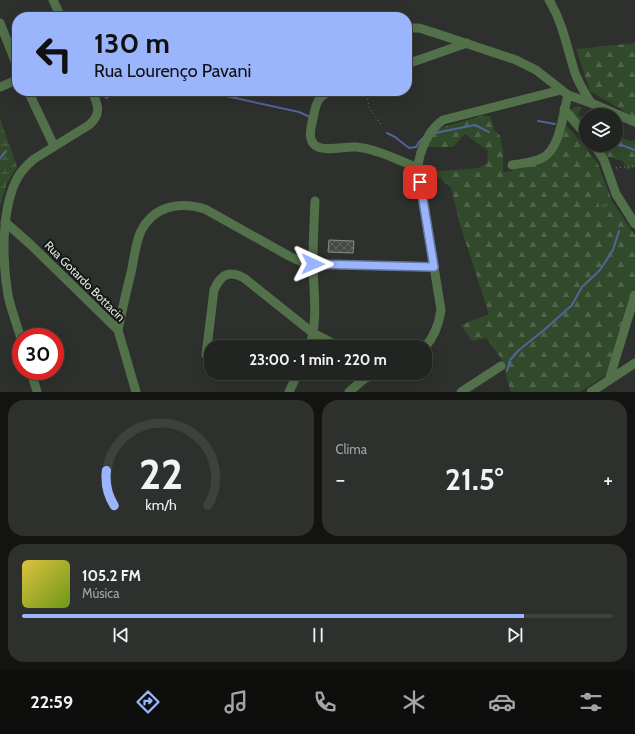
<!DOCTYPE html>
<html lang="pt">
<meta charset="utf-8">
<style>
:root{--surface:#222421;--page:#2e302e;--text:#f1f3f6;--muted:#a2a4a5;--line:#3f413f;--accent:#9bb5fd}
body{margin:0;font-family:Cabin,sans-serif;background:var(--page);color:var(--text);height:100vh;display:flex;flex-direction:column;font-size:15px;white-space:nowrap}
*{box-sizing:border-box;margin:0}
p{font-size:13px;color:var(--muted)}
.icon{flex:none;width:22px;height:22px;fill:none;stroke:currentColor;stroke-width:2;stroke-linecap:round;stroke-linejoin:round}
.map{position:relative;height:392px;overflow:hidden}
.panel{display:flex;flex-direction:column;gap:8px;padding:8px;background:#131412;flex:1}
.panel>*{flex:none}
.banner{position:absolute;left:12px;top:12px;width:400px;height:84px;border-radius:16px;box-shadow:0 4px 16px #0002,0 0 0 1px var(--line);background:#9bb5fd;color:#111;overflow:hidden}
.tools{position:absolute;left:579px;top:108px;display:grid;gap:8px}
.tools a{display:grid;place-items:center;width:44px;height:44px;border-radius:50%;background:var(--surface);box-shadow:0 4px 16px #0002,0 0 0 1px var(--line);font-size:20px}
.speed{position:absolute;left:12px;top:328px;display:flex;gap:8px;font-size:20px;font-weight:700;text-align:center}
.speed>*{display:grid;place-content:center;width:52px;height:52px;border-radius:50%;background:var(--surface);box-shadow:0 4px 16px #0002,0 0 0 1px var(--line);line-height:1}
.speed .limit{border:6px solid #d22;background:#fff;color:#111}
.pin{position:absolute;display:grid;place-items:center;width:34px;height:34px;color:#fff;margin:-17px;border-radius:8px;box-shadow:0 2px 6px #0006}
.me{position:absolute;width:44px;margin:-22px;rotate:91deg;stroke-linejoin:round;filter:drop-shadow(0 0 3px #0008)}
.turn{display:flex;align-items:center;gap:14px;height:84px;padding:0 16px;font-size:18px}
.turn .icon{width:52px;height:52px;stroke-width:2.5}
.turn b{display:block;font-size:28px;line-height:34px}
.big{font-size:30px;font-weight:700;line-height:1.1}
.panel .tile{flex:1;display:flex;flex-direction:column;justify-content:center;gap:6px;min-width:0;padding:0 14px;border-radius:16px;background:var(--page)}
.panel .dial{align-items:center;gap:0}
.dial svg{height:104px;overflow:visible;fill:none;stroke:var(--line);stroke-width:7;stroke-linecap:round;text-anchor:middle}
.dial text{fill:var(--text);stroke:none}
.song{display:flex;align-items:center;gap:12px}
.cover{width:48px;height:48px;border-radius:6px;background:linear-gradient(135deg,hsl(50 70% 55%),hsl(80 70% 35%))}
.played{height:4px;border-radius:2px;background:linear-gradient(90deg,var(--accent) 85%,var(--line) 85%)}
.keys{display:flex;justify-content:space-around;direction:ltr}
.heat{display:flex;justify-content:space-between;align-items:center;font-size:22px;direction:ltr}
.panel .tiles{flex:1;display:grid;gap:8px;grid-template-columns:1fr 1fr}
.tile:last-child{grid-column:span 2}
.trip{position:absolute;left:204px;top:340px;width:228px;height:40px;border-radius:16px;background:var(--surface);box-shadow:0 4px 16px #0002,0 0 0 1px var(--line);font-weight:700;line-height:40px;text-align:center}
.dock{display:flex;height:64px;justify-content:space-around;align-items:center;background:#0e0e0d;color:var(--muted)}
.dock .icon{width:28px;height:28px}
.dock .selected{color:var(--accent)}
.dock b{font-size:18px;color:var(--text)}
.map>svg:first-child{display:block}
</style>
<div class="map">
<svg width="635" height="392" viewBox="0 0 635 392">
<defs>
<pattern id="forest-firs" width="22" height="20" patternUnits="userSpaceOnUse"><rect width="22" height="20" fill="#314a2b"/><path d="M5 1l3.5 6h-7zM16 11l3.5 6h-7z" fill="#4f6449"/></pattern>
<pattern id="wetland-marsh" width="20" height="14" patternUnits="userSpaceOnUse"><rect width="20" height="14" fill="#314a2b"/><path d="M1 5h8M5 5V1M11 12h8M15 12V8" fill="none" stroke="#4f6449"/></pattern>
<pattern id="park-tufts" width="24" height="20" patternUnits="userSpaceOnUse"><rect width="24" height="20" fill="#314a2b"/><path d="M3 7l-1-3M5 7V3M7 7l1-3M15 17l-1-3M17 17v-4M19 17l1-3" fill="none" stroke="#4f6449"/></pattern>
<pattern id="building-cross-hatch" width="8" height="8" patternUnits="userSpaceOnUse"><rect width="8" height="8" fill="#464a45"/><path d="M0 0l8 8M0 8l8-8" fill="none" stroke="#606460"/></pattern>
</defs>
<rect width="100%" height="100%" fill="#2d302c"/>
<g fill="url(#forest-firs)">
<polygon points="635,43 635,118 590,91 576,49"/>
<polygon points="574,107 582,107 578,115 586,119 586,132 570,111"/>
<polygon points="484,115 491,117 494,129 500,136 503,149 503,172 512,171 516,166 546,159 564,119 567,126 577,137 597,162 612,201 635,235 635,287 634,293 605,376 580,392 511,392 501,358 486,338 472,341 461,325 489,314 460,225 451,188 440,178 428,178 429,172 478,168 487,163 488,151 465,134 453,147 427,147 437,129"/>
<polygon points="616,135 630,141 635,140 635,167 627,170 623,161 608,157 597,145 616,145"/>
</g>
<polygon fill="url(#wetland-marsh)" points="0,118 17,167 7,183 0,206"/>
<path fill="url(#park-tufts)" d="M601,193h5c4,7 5,15 -5,16l-2,-3 -2,-10z"/>
<g fill="none" stroke-linecap="round" stroke-linejoin="round">
<g stroke="#51649b" stroke-width="2">
<polyline points="203,91 299,112 310,117"/>
<polyline points="106,98 118,91"/>
<polyline points="538,121 555,124"/>
<polyline points="387,133 395,137 409,148 416,147 419,142 423,138"/>
<polyline points="435,133 475,125 489,132"/>
<polyline points="616,143 635,150"/>
<polyline points="0,158 6,151"/>
<polyline points="507,371 510,360 519,350 544,330 572,305 582,287 600,270 613,250 619,231"/>
</g>
</g>
<polygon fill="url(#building-cross-hatch)" stroke="#8a8e89" points="329,240 354,241 353,253 328,252"/>
<g fill="none" stroke-linecap="round" stroke-linejoin="round">
<g stroke="#7e817e" stroke-width="1" stroke-dasharray="1 3" stroke-linecap="butt">
<polyline points="366,91 369,107 382,126"/>
<polyline points="616,168 635,166"/>
</g>
<g stroke="#52704a" stroke-width="9">
<polyline points="53,0 61,17"/>
<path d="M549,0c14,23 18,48 26,73 4,11 10,20 16,30"/>
<polyline points="0,23 17,66"/>
<polyline points="407,28 419,28 438,34 516,60 536,70 568,95 591,103 635,122"/>
<polyline points="407,64 467,43"/>
<polyline points="0,87 17,80"/>
<polyline points="28,91 54,146"/>
<path d="M331,91c-12,4 -15,12 -17,23 -2,10 -8,26 2,32 10,6 29,0 40,1 21,2 42,13 62,21"/>
<polyline points="564,109 586,135"/>
<polyline points="594,145 604,160 616,194 635,224"/>
<path d="M512,165c10,-2 21,-2 30,-7 18,-8 21,-45 26,-63"/>
<polyline points="5,222 30,244 118,330 136,392"/>
<path d="M118,330c4,-19 8,-38 13,-57 3,-13 4,-29 10,-42 13,-25 38,-30 64,-22l84,47 11,5 13,3 121,3"/>
<path d="M21,339c-4,-15 -10,-29 -13,-44 -6,-34 -7,-88 10,-118 4,-7 10,-13 16,-18l55,-34c13,-11 9,-20 3,-34"/>
<path d="M309,347c10,-26 4,-57 4,-84 0,-20 1,-41 2,-62"/>
<path d="M425,347c10,-11 14,-23 16,-37l-23,-142c1,-17 11,-39 25,-48l118,-30"/>
<path d="M206,355l8,-65c7,-16 15,-20 30,-12l69,55 27,14"/>
<polyline points="31,371 37,392"/>
<polyline points="609,380 635,295"/>
<polyline points="289,392 298,373"/>
<polyline points="349,392 364,379 377,373"/>
<polyline points="461,392 501,366"/>
<polyline points="591,392 635,363"/>
</g>
</g>
<g fill="none" stroke-linecap="round" stroke-linejoin="round">
<g stroke="#6576a4" stroke-width="10">
<polyline id="route" points="313,264 434,267 420,182"/>
</g>
<use href="#route" stroke="#9bb5fd" stroke-width="7"/>
</g>
<g text-anchor="middle" dominant-baseline="central" stroke-width="4" stroke-linejoin="round" paint-order="stroke">
<g font-size="12" fill="#e1e4e1" stroke="#161816">
<text transform="translate(85 281) rotate(45)">Rua Gotardo Bottacin</text>
</g>
</g>
</svg>
<div class="tools">
<a><svg class="icon" aria-label="layers" viewBox="0 0 24 24"><path d="M12 4l9 5-9 5-9-5zM3 14l9 5 9-5"/></svg></a>
</div>
<div class="speed"><div class="limit">30</div></div>
<div class="pin" style="left:420px;top:182px;background:#d93025"><svg class="icon" aria-label="arrive" viewBox="0 0 24 24"><path d="M6 21V4h12l-3 4 3 4H6"/></svg></div>
<svg class="me" style="left:313px;top:264px" viewBox="-20 -20 40 40"><path d="M0-17L14 15 0 8-14 15z" fill="#9bb5fd" stroke="#fff" stroke-width="4"/></svg>
<div class="trip">23:00 · 1 min · 220 m</div>
<div class="banner">
<div class="turn"><svg class="icon" aria-label="left" viewBox="0 0 24 24"><path d="M17 20v-9H6M10 6l-5 5 5 5"/></svg><div><b>130 m</b>Rua Lourenço Pavani</div></div>
</div>
</div>
<section class="panel">
<div class="tiles">
<div class="tile dial"><svg viewBox="0 0 100 80">
<path d="M14 69A42 42 0 1 1 86 69"/>
<path d="M14 69A42 42 0 0 1 8 42" stroke="#9bb5fd"/>
<text x="50" y="56" font-size="32" font-weight="700">22</text>
<text x="50" y="72" font-size="11">km/h</text>
</svg></div>
<div class="tile"><p>Clima</p>
<div class="heat"><a>−</a><b class="big">21.5°</b><a>+</a></div>
</div>
<div class="tile">
<div class="song"><i class="cover"></i><div><b>105.2 FM</b><p>Música</p></div></div>
<div class="played"></div>
<div class="keys"><svg class="icon" aria-label="previous" viewBox="0 0 24 24"><path d="M18 5L8 12l10 7zM5 5v14"/></svg><svg class="icon" aria-label="pause" viewBox="0 0 24 24"><path d="M8 5v14M16 5v14"/></svg><svg class="icon" aria-label="next" viewBox="0 0 24 24"><path d="M6 5l10 7-10 7zM19 5v14"/></svg></div>
</div>
</div>
</section>
<nav class="dock">
<b>22:59</b>
<svg class="icon selected" aria-label="directions" viewBox="0 0 24 24"><path d="M12 3l9 9-9 9-9-9zM9 14v-3h6M13 9l2 2-2 2"/></svg>
<svg class="icon" aria-label="music" viewBox="0 0 24 24"><path d="M9 18V5l10-2v13"/><circle cx="6" cy="18" r="3"/><circle cx="16" cy="16" r="3"/></svg>
<svg class="icon" aria-label="phone" viewBox="0 0 24 24"><path d="M5 4h4l2 5-3 2q2 4 5 5l2-3 5 2v4C11 20 4 13 5 4z"/></svg>
<svg class="icon" aria-label="climate" viewBox="0 0 24 24"><path d="M12 3v18M4 7l16 10M4 17L20 7"/></svg>
<svg class="icon" aria-label="car" viewBox="0 0 24 24"><path d="M5 17H2v-5l4-1 3-4h7l3 4 3 1v5h-3M9 17h6M6 11h13"/><circle cx="7" cy="17" r="2"/><circle cx="17" cy="17" r="2"/></svg>
<svg class="icon" aria-label="filters" viewBox="0 0 24 24"><path d="M4 7h16M4 17h16"/><circle cx="9" cy="7" r="2"/><circle cx="15" cy="17" r="2"/></svg>
</nav>
